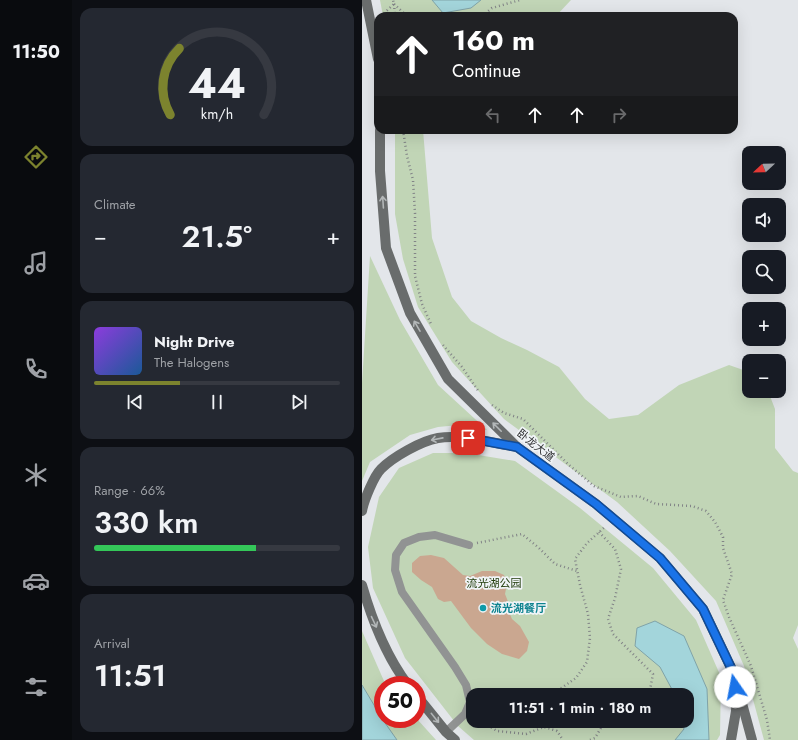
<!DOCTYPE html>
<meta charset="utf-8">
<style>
:root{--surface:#171b24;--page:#242831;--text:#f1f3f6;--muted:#9ea1a6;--line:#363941;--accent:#7c832e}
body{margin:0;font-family:Jost,"Noto Sans SC",sans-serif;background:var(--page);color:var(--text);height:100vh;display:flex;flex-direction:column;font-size:15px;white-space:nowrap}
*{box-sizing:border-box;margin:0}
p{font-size:13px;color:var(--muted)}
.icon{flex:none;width:22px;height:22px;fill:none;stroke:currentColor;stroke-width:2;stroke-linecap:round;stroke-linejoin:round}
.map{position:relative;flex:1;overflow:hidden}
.panel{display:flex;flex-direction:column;gap:8px;padding:8px;background:#0d0f14;width:290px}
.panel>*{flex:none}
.guide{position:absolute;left:12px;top:12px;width:364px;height:122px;border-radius:12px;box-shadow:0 4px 16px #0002;background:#202124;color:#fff;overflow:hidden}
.needle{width:26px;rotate:248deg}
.buttons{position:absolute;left:380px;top:146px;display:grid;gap:8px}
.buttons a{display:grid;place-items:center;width:44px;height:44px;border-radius:8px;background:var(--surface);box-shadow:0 4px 16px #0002;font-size:20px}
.speed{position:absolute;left:12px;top:676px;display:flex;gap:8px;font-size:20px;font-weight:700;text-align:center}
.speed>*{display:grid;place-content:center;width:52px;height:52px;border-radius:50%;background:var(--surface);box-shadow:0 4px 16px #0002;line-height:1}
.speed .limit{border:6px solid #d22;background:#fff;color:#111}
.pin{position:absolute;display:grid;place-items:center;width:34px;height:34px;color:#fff;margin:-17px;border-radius:8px;box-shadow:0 2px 6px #0006}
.me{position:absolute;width:44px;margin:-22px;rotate:348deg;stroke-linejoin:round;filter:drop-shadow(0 0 3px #0008)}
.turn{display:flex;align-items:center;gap:14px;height:84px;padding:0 12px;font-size:18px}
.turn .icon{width:52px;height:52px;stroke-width:2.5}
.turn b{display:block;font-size:28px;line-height:34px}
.lanes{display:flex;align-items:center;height:38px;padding:0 12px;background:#0003;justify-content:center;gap:20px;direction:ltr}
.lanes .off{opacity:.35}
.big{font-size:30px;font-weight:600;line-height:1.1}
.panel .card{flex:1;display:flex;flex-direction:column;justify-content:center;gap:6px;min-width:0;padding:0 14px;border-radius:12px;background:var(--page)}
.panel .dial{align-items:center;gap:0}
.dial svg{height:104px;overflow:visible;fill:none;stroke:var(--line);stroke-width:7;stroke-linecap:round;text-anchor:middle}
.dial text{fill:var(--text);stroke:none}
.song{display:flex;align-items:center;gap:12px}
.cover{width:48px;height:48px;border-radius:6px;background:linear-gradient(135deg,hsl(270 70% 55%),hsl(210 70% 35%))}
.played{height:4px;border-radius:2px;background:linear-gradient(90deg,var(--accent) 35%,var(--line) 35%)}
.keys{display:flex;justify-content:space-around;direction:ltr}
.heat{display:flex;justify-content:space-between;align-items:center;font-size:22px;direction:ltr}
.charge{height:6px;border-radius:3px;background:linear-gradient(90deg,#34c759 66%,var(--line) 0)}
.trip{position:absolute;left:104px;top:688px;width:228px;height:40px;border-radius:12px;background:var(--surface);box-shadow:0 4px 16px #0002;font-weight:600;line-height:40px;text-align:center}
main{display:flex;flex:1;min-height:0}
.tab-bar{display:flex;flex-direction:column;width:72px;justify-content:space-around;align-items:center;background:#090b0e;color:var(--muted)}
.tab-bar .icon{width:28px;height:28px}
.tab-bar .active{color:var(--accent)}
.tab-bar b{font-size:18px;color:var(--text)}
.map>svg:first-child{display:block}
</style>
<main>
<nav class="tab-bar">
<b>11:50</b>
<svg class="icon active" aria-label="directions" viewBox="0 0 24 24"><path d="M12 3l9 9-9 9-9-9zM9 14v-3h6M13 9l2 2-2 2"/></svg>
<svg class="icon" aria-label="music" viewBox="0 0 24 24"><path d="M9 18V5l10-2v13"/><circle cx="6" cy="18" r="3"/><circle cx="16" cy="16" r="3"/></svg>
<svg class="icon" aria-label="phone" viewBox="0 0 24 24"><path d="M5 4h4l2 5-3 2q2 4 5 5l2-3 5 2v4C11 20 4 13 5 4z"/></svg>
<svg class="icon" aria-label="climate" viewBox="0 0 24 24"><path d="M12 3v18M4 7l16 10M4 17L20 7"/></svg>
<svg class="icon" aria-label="car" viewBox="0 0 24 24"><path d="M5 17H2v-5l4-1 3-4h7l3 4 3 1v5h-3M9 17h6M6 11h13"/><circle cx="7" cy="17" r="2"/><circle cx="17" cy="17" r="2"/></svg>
<svg class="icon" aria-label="filters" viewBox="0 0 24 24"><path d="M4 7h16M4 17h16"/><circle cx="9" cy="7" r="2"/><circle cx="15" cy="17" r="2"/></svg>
</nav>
<section class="panel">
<div class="card dial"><svg viewBox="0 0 100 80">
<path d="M14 69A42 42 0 1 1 86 69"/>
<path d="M14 69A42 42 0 0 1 21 18" stroke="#7c832e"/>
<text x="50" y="56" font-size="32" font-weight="700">44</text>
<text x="50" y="72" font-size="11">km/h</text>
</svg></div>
<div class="card"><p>Climate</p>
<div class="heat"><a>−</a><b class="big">21.5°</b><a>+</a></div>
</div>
<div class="card">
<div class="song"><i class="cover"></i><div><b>Night Drive</b><p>The Halogens</p></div></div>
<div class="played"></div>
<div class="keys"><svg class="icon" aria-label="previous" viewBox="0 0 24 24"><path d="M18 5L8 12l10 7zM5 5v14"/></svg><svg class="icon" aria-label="pause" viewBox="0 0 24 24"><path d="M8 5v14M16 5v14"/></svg><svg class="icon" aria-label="next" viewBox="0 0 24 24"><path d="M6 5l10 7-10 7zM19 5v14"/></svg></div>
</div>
<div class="card"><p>Range · 66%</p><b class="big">330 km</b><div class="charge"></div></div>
<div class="card"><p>Arrival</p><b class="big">11:51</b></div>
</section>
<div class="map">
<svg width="436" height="740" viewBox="0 0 436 740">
<rect width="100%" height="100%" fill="#e3e6ea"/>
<g fill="#c1d5b6" fill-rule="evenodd">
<polygon points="18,0 209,0 194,16 21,16"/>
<polygon points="33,130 61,130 70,238 90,297 109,321 139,338 165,350 197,367 223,399 247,419 276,415 317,385 367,365 387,372 387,391 406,391 413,409 413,448 431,471 436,473 436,625 431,638 436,649 436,740 402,740 382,666 354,601 308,551 255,502 142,419 90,362 56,307 41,259 33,214"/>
<polygon points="8,256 38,320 76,385 125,430 97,425 76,427 48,435 8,462 0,481 0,383"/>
<path d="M71,453h33l49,8 65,47 73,60 43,52 25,57 -1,58 -3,5h-243l-16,-14 -53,-68 -32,-70 -5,-41 11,-50 20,-29zM111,695h214v26h-214z"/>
<polygon points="0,631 22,681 26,685 21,685 21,719 55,719 74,740 0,740"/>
</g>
<g fill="#a3d5db" stroke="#80a3a8">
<polygon points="70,0 119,0 109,8 81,13"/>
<polygon points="293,621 322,636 345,689 347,740 313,740 322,729 320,721 325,721 325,695 313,695 298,667 273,646 275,628"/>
<polygon points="0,685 21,720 35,740 0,740"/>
</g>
<polygon fill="#caa790" points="69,555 82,558 101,575 108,576 120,571 133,571 142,575 145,584 143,594 147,604 147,612 150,619 158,626 167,642 165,651 157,659 140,654 125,644 109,628 89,601 82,602 76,599 70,587 59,580 50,572 50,563 58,556"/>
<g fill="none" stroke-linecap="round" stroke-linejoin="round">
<g stroke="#828487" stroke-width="2.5" stroke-dasharray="1 3" stroke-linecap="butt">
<polyline points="32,4 45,16"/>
<polyline points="32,4 33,16"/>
<polyline points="19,16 32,4 31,0"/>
<polyline points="120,16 130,8 158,0"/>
<polyline points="41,130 45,156 51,180 53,213 53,276 60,304 69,324"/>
<polyline points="81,345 100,367 117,392"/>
<polyline points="130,405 142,413 161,419 207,465 232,486 259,497 276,496 294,504 330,506 344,511 353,522 361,537 361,548 370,574 361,600 367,617 389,666 405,720 408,740"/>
<polyline points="237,532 253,549 259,569 253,598 246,619 251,634 291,674 287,695"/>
<polyline points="115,543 160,534 177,548 193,564 215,571"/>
<polyline points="189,695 214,678 225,662 228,638 226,614 218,585 213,559 225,543 244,526"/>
<polyline points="119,721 135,731 164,734 182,727 195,731 201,740"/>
<polyline points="228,740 233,738 243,721"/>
</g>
<polyline stroke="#919393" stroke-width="8" points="84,732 103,714 108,702 104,685 93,667 40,592 33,570 34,555 42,543 57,537 73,535 107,545"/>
<g stroke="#696c6c" stroke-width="10">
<polyline points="4,0 16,59"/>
<polyline points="18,130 18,171 24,248 48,313 86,379 155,447 234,504 298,558 341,609 372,674 390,740"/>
<path d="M0,511c2,-11 12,-35 19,-42 12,-12 40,-28 57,-31 25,-4 54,5 79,9"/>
<path d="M0,585c10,35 24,71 46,100"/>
<polyline points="55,696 84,732 93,740"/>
<polyline points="369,740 374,711 373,694"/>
</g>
</g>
<defs><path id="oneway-shaft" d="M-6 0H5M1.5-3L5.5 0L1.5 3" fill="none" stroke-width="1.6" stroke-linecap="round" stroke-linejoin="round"/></defs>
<g stroke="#b3b7b8">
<use href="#oneway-shaft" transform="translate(21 202) rotate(-94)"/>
<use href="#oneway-shaft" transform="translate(55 326) rotate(-120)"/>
<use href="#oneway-shaft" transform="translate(135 427) rotate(-135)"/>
<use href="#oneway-shaft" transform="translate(75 439) rotate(169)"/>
<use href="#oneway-shaft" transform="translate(12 622) rotate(65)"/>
<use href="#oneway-shaft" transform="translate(73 718) rotate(51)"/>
</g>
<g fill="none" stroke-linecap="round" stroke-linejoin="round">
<g stroke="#114b97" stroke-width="10">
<polyline id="route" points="106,438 155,447 234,504 298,558 341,609 372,674 373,687"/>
</g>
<use href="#route" stroke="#1a73e8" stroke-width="7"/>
</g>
<circle fill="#0f9aa8" stroke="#f0f4f7" stroke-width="1.5" cx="121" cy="608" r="4"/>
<g text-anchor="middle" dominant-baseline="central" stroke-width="3.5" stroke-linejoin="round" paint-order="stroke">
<g font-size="11" fill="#2e2f31" stroke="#f0f4f7">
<text transform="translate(174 445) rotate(38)">卧龙大道</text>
</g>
<g font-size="11" fill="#203c0a" stroke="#f0f4f7">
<text x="132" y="583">流光湖公园</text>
</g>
<g font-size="11" font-weight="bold" fill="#0d838f" stroke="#f0f4f7" text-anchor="start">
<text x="129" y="608">流光湖餐厅</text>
</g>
</g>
</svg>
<div class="buttons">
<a><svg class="needle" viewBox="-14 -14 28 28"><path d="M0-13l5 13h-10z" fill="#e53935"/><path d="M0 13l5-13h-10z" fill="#9ea1a6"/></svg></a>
<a><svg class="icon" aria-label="sound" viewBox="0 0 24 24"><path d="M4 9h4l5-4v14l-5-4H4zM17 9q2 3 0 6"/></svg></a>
<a><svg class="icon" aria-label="search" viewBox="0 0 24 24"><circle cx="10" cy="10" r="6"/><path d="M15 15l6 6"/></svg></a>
<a>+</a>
<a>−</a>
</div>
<div class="speed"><div class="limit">50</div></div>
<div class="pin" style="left:106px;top:438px;background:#d93025"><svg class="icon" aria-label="arrive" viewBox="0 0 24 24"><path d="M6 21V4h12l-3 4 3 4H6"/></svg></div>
<svg class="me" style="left:373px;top:687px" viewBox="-20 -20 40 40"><circle r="19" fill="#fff"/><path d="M0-13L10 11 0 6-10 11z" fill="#1a73e8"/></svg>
<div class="trip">11:51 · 1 min · 180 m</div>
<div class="guide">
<div class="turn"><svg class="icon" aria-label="ahead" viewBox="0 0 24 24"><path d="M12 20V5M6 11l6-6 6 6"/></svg><div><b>160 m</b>Continue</div></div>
<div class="lanes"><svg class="icon off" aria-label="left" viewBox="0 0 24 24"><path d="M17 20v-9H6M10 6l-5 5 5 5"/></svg><svg class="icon" aria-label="ahead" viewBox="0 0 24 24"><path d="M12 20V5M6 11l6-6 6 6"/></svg><svg class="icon" aria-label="ahead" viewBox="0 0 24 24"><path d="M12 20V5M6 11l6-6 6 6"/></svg><svg class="icon off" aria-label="right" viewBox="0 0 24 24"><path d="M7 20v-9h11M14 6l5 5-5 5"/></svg></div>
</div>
</div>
</main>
